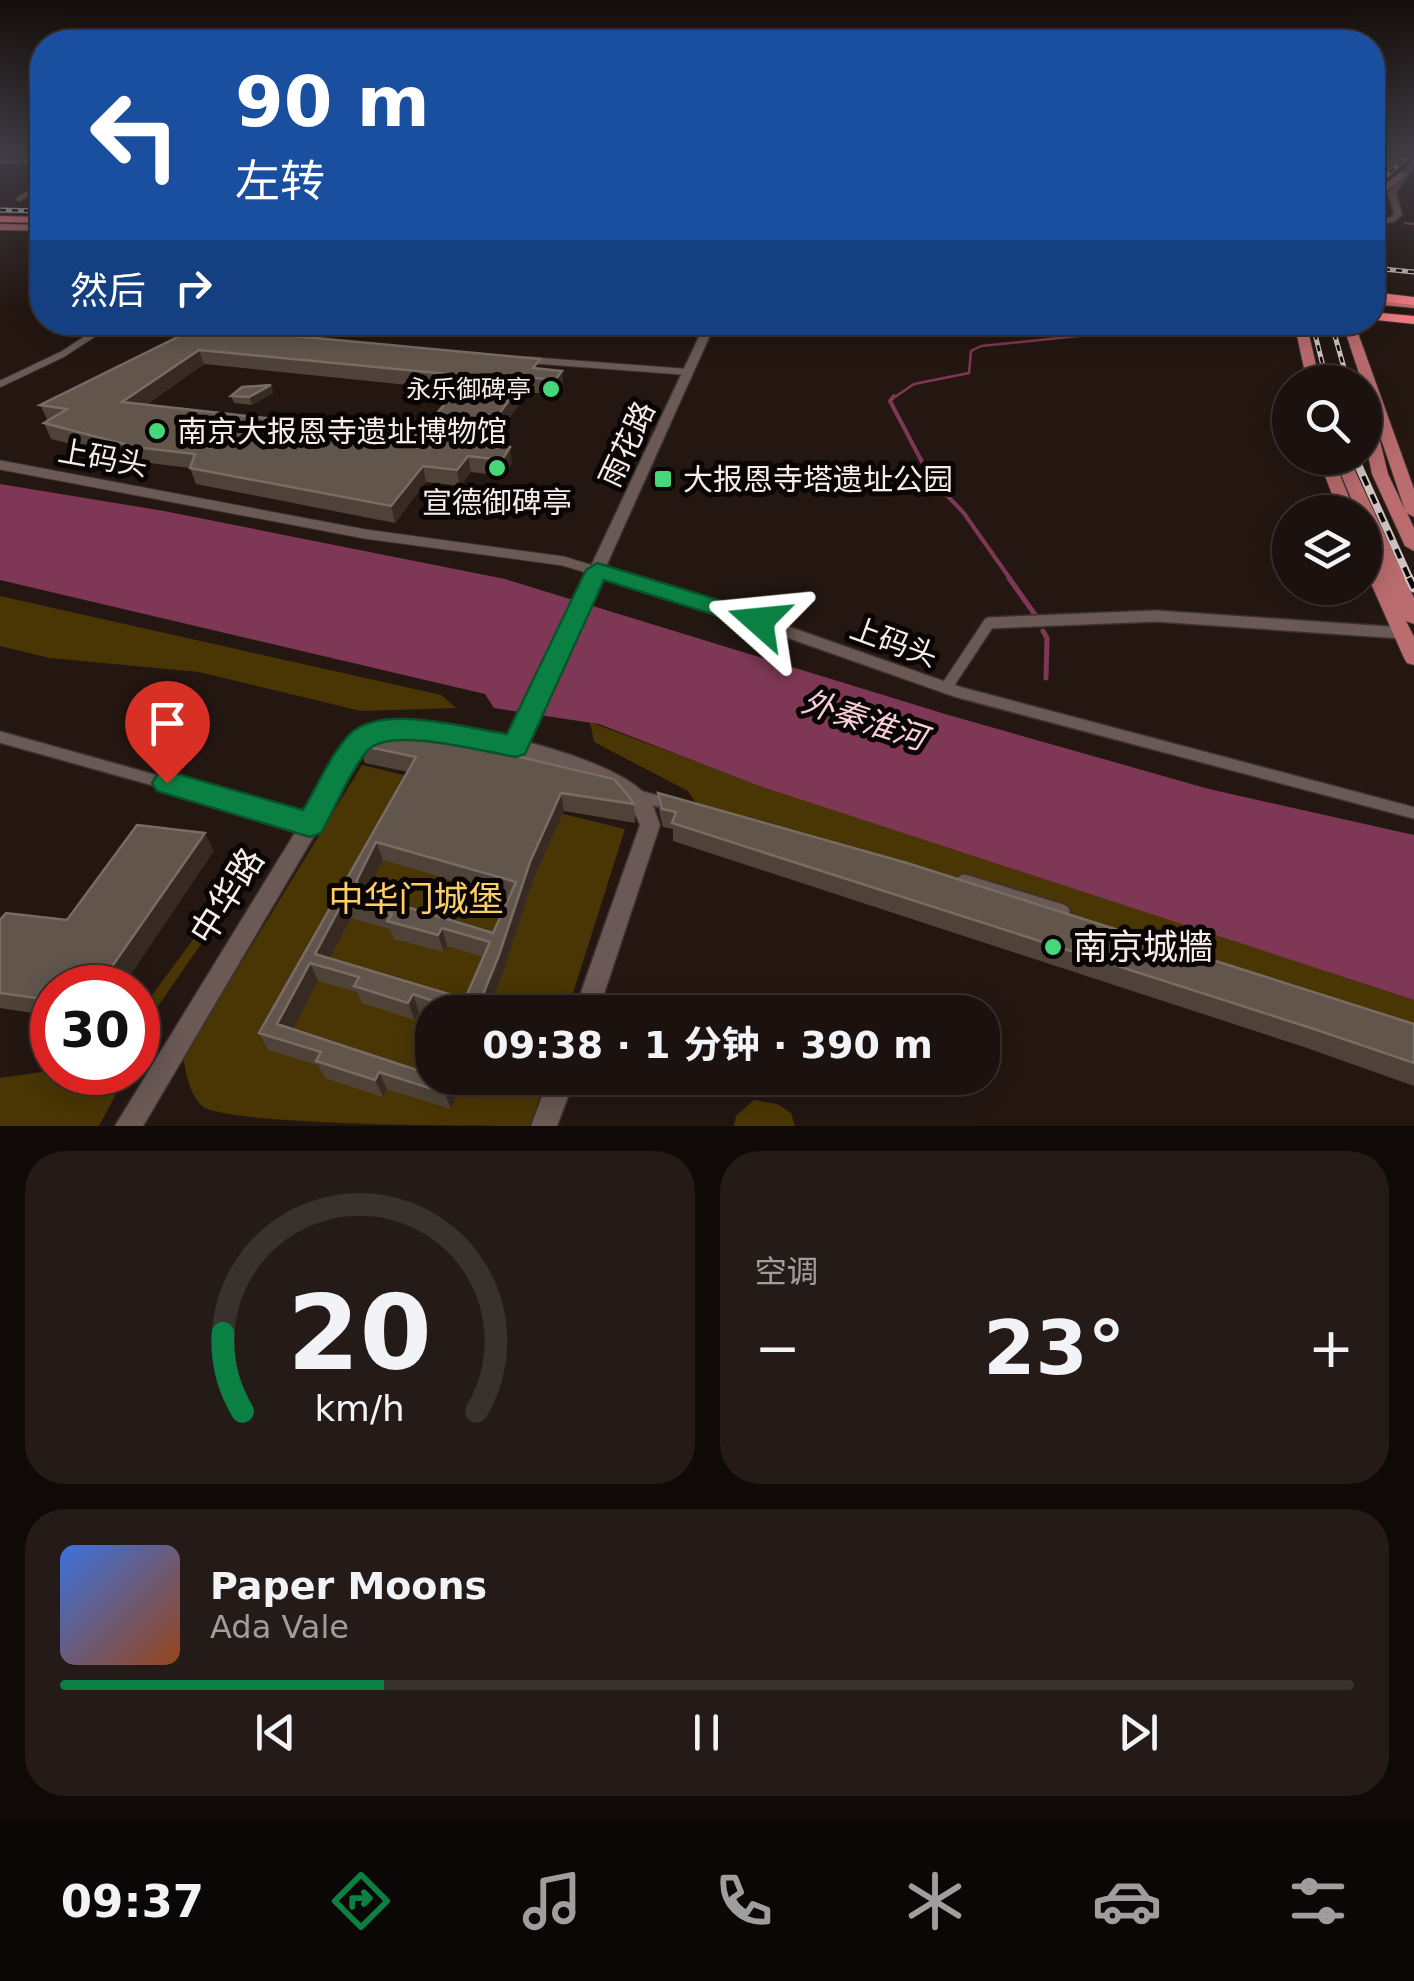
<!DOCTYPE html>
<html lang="zh">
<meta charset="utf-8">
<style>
:root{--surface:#1b110e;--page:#241a17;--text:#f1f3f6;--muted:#a09d9e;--line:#39312e;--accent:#0b8043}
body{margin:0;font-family:"DejaVu Sans","Noto Sans SC",sans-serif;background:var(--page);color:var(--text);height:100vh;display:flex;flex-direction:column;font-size:38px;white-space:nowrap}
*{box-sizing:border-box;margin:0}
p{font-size:32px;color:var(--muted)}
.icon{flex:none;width:55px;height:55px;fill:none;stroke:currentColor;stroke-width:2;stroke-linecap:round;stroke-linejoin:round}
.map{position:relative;height:1126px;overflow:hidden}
.sheet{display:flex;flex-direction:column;gap:25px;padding:25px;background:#0f0908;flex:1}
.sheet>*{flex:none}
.hud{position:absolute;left:30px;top:30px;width:1355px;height:305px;border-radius:40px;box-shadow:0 5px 25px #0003,0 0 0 2px var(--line);background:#1a4fa0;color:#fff;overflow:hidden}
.fabs{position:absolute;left:1272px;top:365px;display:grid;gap:20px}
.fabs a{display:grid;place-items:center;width:110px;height:110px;border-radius:50%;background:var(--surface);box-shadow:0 5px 25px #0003,0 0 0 2px var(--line);font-size:50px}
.speed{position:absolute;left:30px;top:965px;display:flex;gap:20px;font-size:50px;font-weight:700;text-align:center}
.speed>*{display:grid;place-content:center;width:130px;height:130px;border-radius:50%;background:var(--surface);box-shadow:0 5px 25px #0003,0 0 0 2px var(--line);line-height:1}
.speed .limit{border:15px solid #d22;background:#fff;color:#111}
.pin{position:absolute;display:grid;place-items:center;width:85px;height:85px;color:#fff;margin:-102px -42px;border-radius:50% 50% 50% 0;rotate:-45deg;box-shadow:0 0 10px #0007}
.pin .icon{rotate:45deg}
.me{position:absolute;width:110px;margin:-55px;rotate:288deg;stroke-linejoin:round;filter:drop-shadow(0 0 8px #0008)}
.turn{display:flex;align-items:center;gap:35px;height:210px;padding:0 40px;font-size:45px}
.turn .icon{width:130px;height:130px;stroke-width:2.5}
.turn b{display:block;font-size:70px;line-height:85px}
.then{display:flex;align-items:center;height:95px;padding:0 40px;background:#0003;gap:20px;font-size:38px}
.big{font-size:75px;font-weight:700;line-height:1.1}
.sheet .tile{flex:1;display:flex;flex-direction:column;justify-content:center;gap:15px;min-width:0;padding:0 35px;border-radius:40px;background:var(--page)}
.sheet .dial{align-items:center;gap:0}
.dial svg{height:260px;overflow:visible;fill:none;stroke:var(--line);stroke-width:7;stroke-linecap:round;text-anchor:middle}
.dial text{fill:var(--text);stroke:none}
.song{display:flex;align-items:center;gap:30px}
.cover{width:120px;height:120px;border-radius:15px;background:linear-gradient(135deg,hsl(220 70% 55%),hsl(20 70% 35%))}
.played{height:10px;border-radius:5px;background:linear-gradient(90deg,var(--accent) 25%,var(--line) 25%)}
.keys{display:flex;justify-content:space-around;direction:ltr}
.heat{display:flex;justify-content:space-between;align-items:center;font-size:55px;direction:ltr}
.sheet .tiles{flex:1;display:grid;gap:25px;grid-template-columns:1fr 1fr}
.tile:last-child{grid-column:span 2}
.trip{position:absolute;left:415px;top:995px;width:585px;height:100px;border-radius:40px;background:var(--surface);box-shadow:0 5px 25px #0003,0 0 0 2px var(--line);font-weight:700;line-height:100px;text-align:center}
.tab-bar{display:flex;height:160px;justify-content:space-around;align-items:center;background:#0b0706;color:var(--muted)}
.tab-bar .icon{width:70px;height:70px}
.tab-bar .active{color:var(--accent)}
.tab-bar b{font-size:45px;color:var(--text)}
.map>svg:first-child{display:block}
</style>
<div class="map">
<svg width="1414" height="1126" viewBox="0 0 1414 1126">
<rect width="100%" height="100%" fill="#241712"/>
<g fill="#4a3604">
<polygon points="0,596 441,695 456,708 361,711 199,672 50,658 0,646"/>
<polygon points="590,722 751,782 1414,1000 1414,1029 698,806 688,791 594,742"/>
<path d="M362,765l263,64 -58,183h-135v66h114l-16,48c-56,0 -293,0 -327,-19 -14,-13 -16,-32 -20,-49z"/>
<polygon points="201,929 210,931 138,1035 138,1014"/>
<polygon points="42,1072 118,1090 99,1126 0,1126 0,1078"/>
<polygon points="754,1100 777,1104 791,1113 795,1126 734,1126 736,1116"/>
</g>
<polygon fill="#7e3855" points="0,484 164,511 505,579 945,714 1209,789 1414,835 1414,1000 757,785 599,724 494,708 485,694 0,580"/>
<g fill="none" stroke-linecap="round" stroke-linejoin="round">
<g stroke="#7e3855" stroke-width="2.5">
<polyline points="1405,223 1414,224"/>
<polyline points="892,399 914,384 969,373 971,351 981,346 1146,329 1151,322"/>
</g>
<polyline stroke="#7e3855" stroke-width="4" points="894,396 890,401 931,479 963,512 1011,580"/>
<g stroke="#7e3855" stroke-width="5">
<polyline points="1009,578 1036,616"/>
<polyline points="1043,631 1047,638 1046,678"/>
</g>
<g stroke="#3c3230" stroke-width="6">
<g id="street-far4">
<polyline points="0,162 42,162"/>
<polyline points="19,199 42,185"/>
</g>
</g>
<g stroke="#3c3230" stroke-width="8">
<g id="street-far3">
<polyline points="195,322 238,332"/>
<polyline points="528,360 688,372"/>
<polyline points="0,384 63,354 112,322"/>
</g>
</g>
<g stroke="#3c3230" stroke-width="11">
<polyline id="street-far2" points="0,465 365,534 563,561 626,580"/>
</g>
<g stroke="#3c3230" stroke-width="14">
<g id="street-far1">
<polyline points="618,578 728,611 958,692 1414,813"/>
<polyline points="946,688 989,623 1156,616 1402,633"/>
<polyline points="0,737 286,817"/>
<polyline points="639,796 672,805"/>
</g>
</g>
<g stroke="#3c3230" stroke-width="18">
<g id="street">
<polyline points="277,815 310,824"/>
<polyline points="964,882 1062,912"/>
</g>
</g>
<g stroke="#3c3230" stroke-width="3">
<g id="secondary">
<polygon points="1398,152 1405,152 1389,169 1372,173 1372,169 1383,165"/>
<polygon points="1414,159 1414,166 1396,193 1402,215 1394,222 1372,223 1372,219 1389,218 1394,214 1388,193"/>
<path d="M706,322h10l-189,420c32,8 108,31 124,60 4,7 6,16 9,23l-62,187h-24l66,-187c-6,-16 -14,-26 -29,-35 -36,-23 -196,-69 -234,-52 -5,2 -8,6 -11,10l-223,378h-28l240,-391c34,-28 116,-6 155,3z"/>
<polygon points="549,1078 575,1078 557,1126 531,1126"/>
</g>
</g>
<g stroke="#3c3230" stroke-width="2">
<g id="primary">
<polygon points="1383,165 1390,167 1372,180 1372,173"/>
<polygon points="1401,171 1408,173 1372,203 1372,195"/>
<polygon points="0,224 42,225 42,231 0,230"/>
<polygon points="1372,298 1414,302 1414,308 1372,304"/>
<polygon points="1294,322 1306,322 1320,382 1307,382"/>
<path d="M1342,322h12l60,167v28l-7,-4 7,15v23l-9,-5 -33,-72 -7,-34v-37l5,1 -5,-22h-3zM1375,421l30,89 -17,-36z"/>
<polygon points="1318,458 1333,458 1355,512 1339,512"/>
<polygon points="1334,458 1349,458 1414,598 1414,624 1406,621 1414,637 1414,665 1407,663 1404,658 1365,570 1365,546 1374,551 1390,587 1365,531 1365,512 1357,512"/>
</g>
</g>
<g stroke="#3c3230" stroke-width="2">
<g id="highway">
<polygon points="0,216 42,217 42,223 0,222"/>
<polygon points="1372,292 1414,297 1414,305 1372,300"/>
<polygon points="1381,313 1414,316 1414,324 1376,320 1374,317"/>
</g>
</g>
<use href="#street-far4" stroke="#6a5954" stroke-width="5"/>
<use href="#street-far3" stroke="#6a5954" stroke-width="6"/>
<use href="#street-far2" stroke="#6a5954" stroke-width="9"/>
<use href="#street-far1" stroke="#6a5954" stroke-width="11"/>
<use href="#street" stroke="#6a5954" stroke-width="15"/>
<use href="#secondary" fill="#6a5954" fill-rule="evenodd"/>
<use href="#primary" fill="#ba6c6e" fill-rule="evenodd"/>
<use href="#highway" fill="#f07980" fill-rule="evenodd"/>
<g stroke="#d0c5c2" stroke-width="5">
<g id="rail-far2">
<polyline points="1372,189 1412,152"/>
<polyline points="0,210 42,211"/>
<polyline points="1372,268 1414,272"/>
<polyline points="1312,322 1327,382"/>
<polyline points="1331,322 1348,382"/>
</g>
</g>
<g stroke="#d0c5c2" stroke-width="8">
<polyline id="rail-far1" points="1355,458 1410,580"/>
</g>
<g stroke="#d0c5c2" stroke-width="9">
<polyline id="rail" points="1409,578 1414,588"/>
</g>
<use href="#rail-far2" stroke="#090504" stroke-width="2.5" stroke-dasharray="6" stroke-linecap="butt"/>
<use href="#rail-far1" stroke="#090504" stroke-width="4" stroke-dasharray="10" stroke-linecap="butt"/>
<use href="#rail" stroke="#090504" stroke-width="5" stroke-dasharray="14" stroke-linecap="butt"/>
</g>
<g fill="#4f4339" fill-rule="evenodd">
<path d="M198,327l364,44 1,14 -6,10 -29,-3 -38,53 22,18 -8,13 -33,-4 -11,14 -34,-4 -31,41 -199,-39 -6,-16 -48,-6 -91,-23 -7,-16 4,-2 -8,-16zM204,364l253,26 -39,45 -272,-30z"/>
<polygon points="271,385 273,393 252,405 234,403 231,396"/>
<path d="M359,745l275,59 1,19 -71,-12 -31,69 -30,93 -15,39h-56v4l-13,-4 -4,8 -53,-17 -5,-11 -39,-11 -25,48 139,49h31l-12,31 -64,-20 -4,8 -58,-19 -7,-13 -50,-15 -9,-17 149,-261 -43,-9zM383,860l126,37 -16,36 -128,-39zM351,918l39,11 4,10 50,13 3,-6 37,11 -19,42 -135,-40z"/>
<polygon points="658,793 1414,1024 1414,1086 1304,1047 673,841 673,829 663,827 659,811"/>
<polygon points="214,851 52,988 52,1016 0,1008 0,920 67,920"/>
</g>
<g fill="#362a22">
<polygon points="199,350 204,364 128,417 122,402"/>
<polygon points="562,371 563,385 557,395 555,380"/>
<polygon points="526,377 528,392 481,458 477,444"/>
<polygon points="271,385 273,393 252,405 249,397"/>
<polygon points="510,447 512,463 504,476 502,460"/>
<polygon points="468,456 471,472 460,486 457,470"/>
<polygon points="423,466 426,482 395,523 391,506"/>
<polygon points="561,793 564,811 533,880 503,973 488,1012 476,1012 530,862"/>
<polygon points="205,833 214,851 122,988 97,988"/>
<polygon points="376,842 383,860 364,897 357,892 357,880"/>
<polygon points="344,900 351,918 325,968 315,954"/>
<polygon points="442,928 447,946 444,952 438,935"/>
<polygon points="310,963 318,981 287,1041 277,1024"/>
<polygon points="413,994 419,1012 415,1020 408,1003"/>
<polygon points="379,1072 387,1089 383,1097 375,1080"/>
<polygon points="451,1078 463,1078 451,1109 445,1093"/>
</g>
<g fill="#61554c" stroke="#786d65" stroke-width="2.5" fill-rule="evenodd">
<path d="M198,327l342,32 -7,9 29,3 -7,9 -29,-3 -49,67 33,3 -8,13 -34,-4 -11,14 -34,-4 -32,40 -201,-38 5,-14 -60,-7 -91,-24 23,-14 -27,-4zM199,350l270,26 -51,59 -296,-33z"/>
<polygon points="271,385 249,397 231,396 242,387"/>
<path d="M375,723l239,56 16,19 4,6 -73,-11 -31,69 -31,93 -23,57h-14v-1l-49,-17 -5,9 -54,-17 5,-9 -49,-14 -33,61 155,51v3h19l-6,15 -66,-21 -4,8 -59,-19 5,-9 -62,-19 157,-276 -57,-12zM376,842l140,40 -23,51 -136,-41v-12zM344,900l48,14 -5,7 51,14 4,-7 48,14 -25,57 -150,-45z"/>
<polygon points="658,793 907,863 1414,1024 1414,1063 1317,1030 672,823 676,812 662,809"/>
<polygon points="137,825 205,833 97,988 52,988 52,1000 0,993 0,920 6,913 67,920"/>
</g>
<linearGradient id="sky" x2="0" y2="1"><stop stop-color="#140d0a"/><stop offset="0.49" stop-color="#3f3c44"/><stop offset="1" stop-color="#3f3c44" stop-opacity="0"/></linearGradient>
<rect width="1414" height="310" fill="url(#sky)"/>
<path fill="#0b8043" stroke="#07532c" stroke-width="2.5" d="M597,563l171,52 3,6 -12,8 -155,-49 -79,174 -9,3c-32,-5 -125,-31 -148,-7 -17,19 -34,60 -47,83l-11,4 -153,-46 -5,-8 5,-8 10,-4 136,39c14,-23 27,-54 45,-74 31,-34 118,-8 159,-2l79,-164z"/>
<g fill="#45d77a" stroke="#090504" stroke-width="4">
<circle cx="551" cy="389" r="10"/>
<circle cx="157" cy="431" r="10"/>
<circle cx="497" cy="468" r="10"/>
<rect x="653" y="469" width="20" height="20" rx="5"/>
<circle cx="1053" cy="947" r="10"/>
</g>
<g text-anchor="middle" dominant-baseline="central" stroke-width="10" stroke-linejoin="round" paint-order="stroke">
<g font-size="25" fill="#f6ece9" stroke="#090504" text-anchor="end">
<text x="531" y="389">永乐御碑亭</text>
</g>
<g font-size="30" fill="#f6ece9" stroke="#090504" text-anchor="start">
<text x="177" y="431">南京大报恩寺遗址博物馆</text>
<text x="683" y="479">大报恩寺塔遗址公园</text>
<text x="497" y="502" text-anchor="middle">宣德御碑亭</text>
</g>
<g font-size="30" fill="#f6ece9" stroke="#090504">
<text transform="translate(627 444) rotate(-65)">雨花路</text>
<text transform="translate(103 458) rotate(10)">上码头</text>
<text transform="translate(894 642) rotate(20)">上码头</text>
</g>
<g font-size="32" font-style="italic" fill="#f9cddb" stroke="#090504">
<text transform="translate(864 720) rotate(18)">外秦淮河</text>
</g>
<g font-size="35" fill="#f6ece9" stroke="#090504">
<text transform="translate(227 896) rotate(-58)">中华路</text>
</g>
<g font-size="35" fill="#fdce66" stroke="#090504">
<text x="416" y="899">中华门城堡</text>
</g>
<g font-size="35" fill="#f6ece9" stroke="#090504" text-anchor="start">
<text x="1073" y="947">南京城牆</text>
</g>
</g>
</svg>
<div class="fabs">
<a><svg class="icon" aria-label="search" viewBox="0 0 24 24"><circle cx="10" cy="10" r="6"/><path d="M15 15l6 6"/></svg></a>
<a><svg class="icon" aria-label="layers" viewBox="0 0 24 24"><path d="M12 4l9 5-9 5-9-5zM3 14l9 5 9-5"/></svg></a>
</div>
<div class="speed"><div class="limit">30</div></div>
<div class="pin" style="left:167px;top:783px;background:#d93025"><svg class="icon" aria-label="arrive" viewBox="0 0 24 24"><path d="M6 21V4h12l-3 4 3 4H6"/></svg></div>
<svg class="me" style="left:759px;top:621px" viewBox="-20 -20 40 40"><path d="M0-17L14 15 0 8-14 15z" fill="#0b8043" stroke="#fff" stroke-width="4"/></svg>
<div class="trip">09:38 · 1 分钟 · 390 m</div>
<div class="hud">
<div class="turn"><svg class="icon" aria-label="left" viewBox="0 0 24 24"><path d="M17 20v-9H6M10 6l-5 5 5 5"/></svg><div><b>90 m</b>左转</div></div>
<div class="then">然后<svg class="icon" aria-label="right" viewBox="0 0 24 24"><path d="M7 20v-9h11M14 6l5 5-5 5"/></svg></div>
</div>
</div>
<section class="sheet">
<div class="tiles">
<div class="tile dial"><svg viewBox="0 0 100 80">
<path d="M14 69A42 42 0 1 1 86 69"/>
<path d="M14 69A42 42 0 0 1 8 45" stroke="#0b8043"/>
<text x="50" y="56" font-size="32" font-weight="700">20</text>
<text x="50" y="72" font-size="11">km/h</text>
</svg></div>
<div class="tile"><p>空调</p>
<div class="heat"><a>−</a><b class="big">23°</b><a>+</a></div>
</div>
<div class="tile">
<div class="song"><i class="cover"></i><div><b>Paper Moons</b><p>Ada Vale</p></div></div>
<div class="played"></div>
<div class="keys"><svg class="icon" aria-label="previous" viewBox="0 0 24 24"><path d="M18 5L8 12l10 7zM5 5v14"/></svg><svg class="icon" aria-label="pause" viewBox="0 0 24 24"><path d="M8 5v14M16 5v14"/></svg><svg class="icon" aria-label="next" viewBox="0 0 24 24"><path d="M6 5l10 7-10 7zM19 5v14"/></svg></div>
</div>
</div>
</section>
<nav class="tab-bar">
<b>09:37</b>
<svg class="icon active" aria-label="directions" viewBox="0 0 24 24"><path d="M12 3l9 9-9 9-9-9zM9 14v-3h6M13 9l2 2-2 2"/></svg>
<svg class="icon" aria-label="music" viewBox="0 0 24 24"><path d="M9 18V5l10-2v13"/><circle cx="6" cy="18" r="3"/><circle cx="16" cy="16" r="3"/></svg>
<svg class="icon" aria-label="phone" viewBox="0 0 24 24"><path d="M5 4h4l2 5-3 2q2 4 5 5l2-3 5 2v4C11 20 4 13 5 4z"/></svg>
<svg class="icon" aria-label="climate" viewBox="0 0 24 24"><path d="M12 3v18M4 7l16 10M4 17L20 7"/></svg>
<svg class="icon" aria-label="car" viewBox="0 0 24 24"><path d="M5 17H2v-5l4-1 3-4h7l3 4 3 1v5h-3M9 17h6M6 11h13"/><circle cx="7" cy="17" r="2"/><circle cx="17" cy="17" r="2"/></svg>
<svg class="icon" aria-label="filters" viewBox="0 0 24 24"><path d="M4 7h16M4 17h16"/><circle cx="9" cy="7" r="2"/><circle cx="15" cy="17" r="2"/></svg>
</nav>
